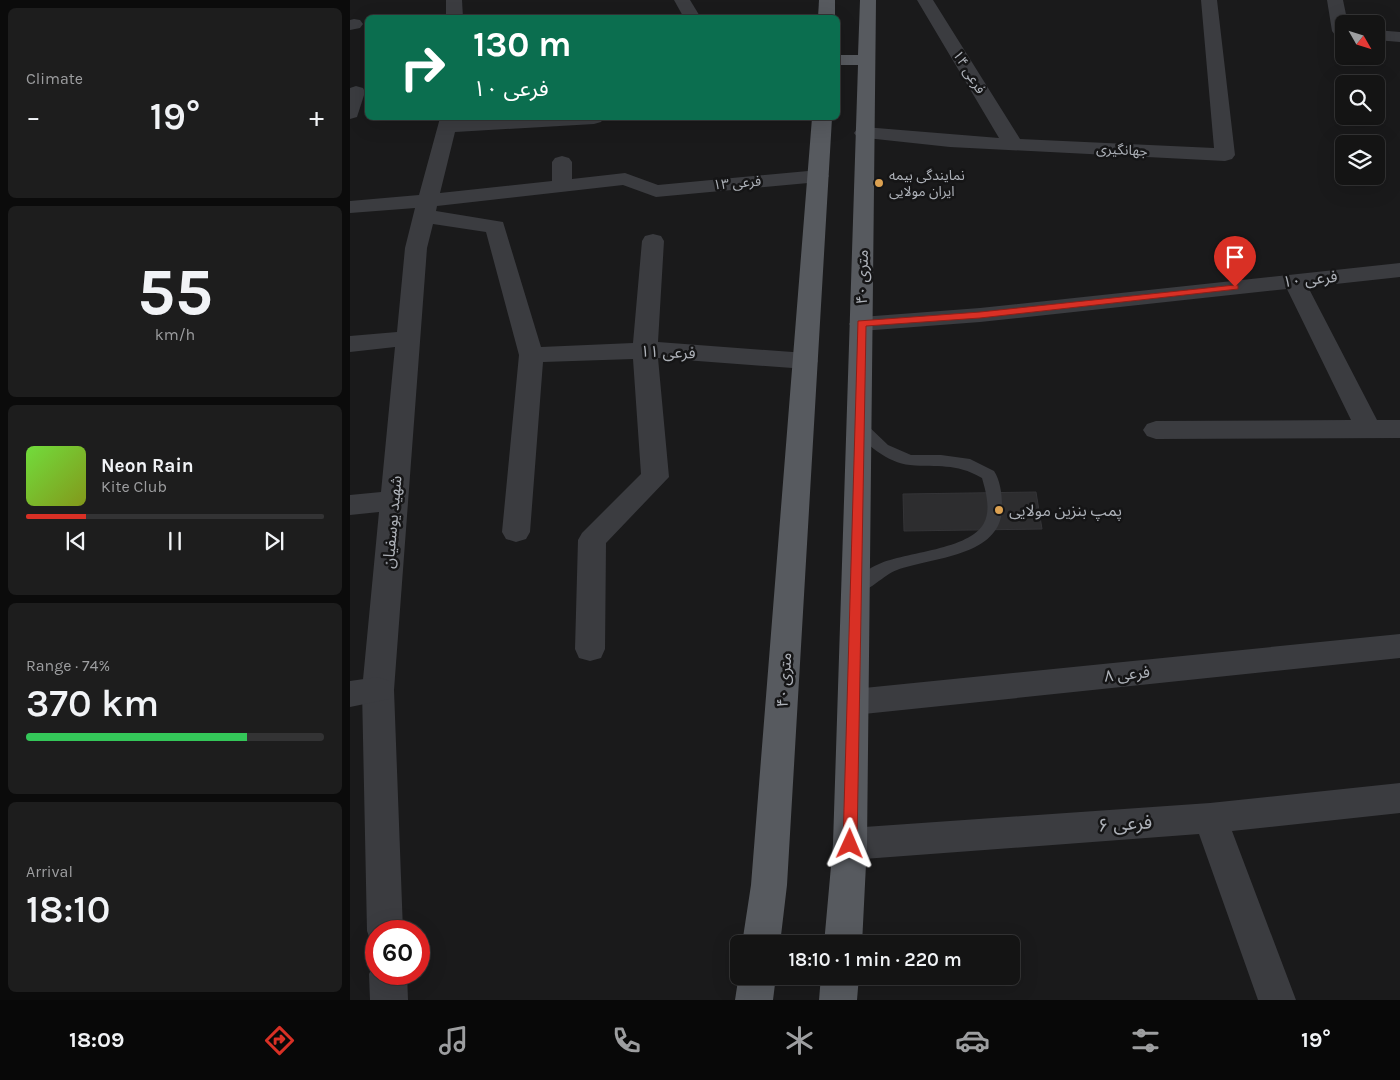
<!DOCTYPE html>
<meta charset="utf-8">
<style>
:root{--surface:#141414;--page:#1d1d1d;--text:#f1f3f6;--muted:#9d9ea0;--line:#333334;--accent:#d93025}
body{margin:0;font-family:Karla,"Noto Sans Arabic",sans-serif;background:var(--page);color:var(--text);height:100vh;display:flex;flex-direction:column;font-size:19px;white-space:nowrap}
*{box-sizing:border-box;margin:0}
p{font-size:16px;color:var(--muted)}
.icon{flex:none;width:28px;height:28px;fill:none;stroke:currentColor;stroke-width:2;stroke-linecap:round;stroke-linejoin:round}
.map{position:relative;flex:1;overflow:hidden}
.side{display:flex;flex-direction:column;gap:8px;padding:8px;background:#0b0b0b;width:350px}
.side>*{flex:none}
.banner{position:absolute;left:15px;top:15px;width:475px;height:105px;border-radius:8px;box-shadow:0 5px 20px #0002,0 0 0 1px var(--line);background:#0b6e4f;color:#fff;overflow:hidden}
.needle{width:32px;rotate:129deg}
.fabs{position:absolute;left:985px;top:15px;display:grid;gap:10px}
.fabs a{display:grid;place-items:center;width:50px;height:50px;border-radius:8px;background:var(--surface);box-shadow:0 5px 20px #0002,0 0 0 1px var(--line);font-size:25px}
.speed{position:absolute;left:15px;top:920px;display:flex;gap:10px;font-size:25px;font-weight:700;text-align:center}
.speed>*{display:grid;place-content:center;width:65px;height:65px;border-radius:50%;background:var(--surface);box-shadow:0 5px 20px #0002,0 0 0 1px var(--line);line-height:1}
.speed .limit{border:8px solid #d22;background:#fff;color:#111}
.pin{position:absolute;display:grid;place-items:center;width:42px;height:42px;color:#fff;margin:-51px -21px;border-radius:50% 50% 50% 0;rotate:-45deg;box-shadow:0 0 5px #0007}
.pin .icon{rotate:45deg}
.me{position:absolute;width:55px;margin:-28px;rotate:1deg;stroke-linejoin:round;filter:drop-shadow(0 0 4px #0008)}
.turn{display:flex;align-items:center;gap:18px;height:105px;padding:0 25px;font-size:22px}
.turn .icon{width:65px;height:65px;stroke-width:2.5}
.turn b{display:block;font-size:35px;line-height:42px}
.big{font-size:38px;font-weight:600;line-height:1.1}
.side .card{flex:1;display:flex;flex-direction:column;justify-content:center;gap:8px;min-width:0;padding:0 18px;border-radius:8px;background:var(--page)}
.side .dial{align-items:center;gap:0}
.dial b{font-size:65px;line-height:1}
.song{display:flex;align-items:center;gap:15px}
.cover{width:60px;height:60px;border-radius:8px;background:linear-gradient(135deg,hsl(100 70% 55%),hsl(70 70% 35%))}
.played{height:5px;border-radius:2px;background:linear-gradient(90deg,var(--accent) 20%,var(--line) 20%)}
.keys{display:flex;justify-content:space-around;direction:ltr}
.heat{display:flex;justify-content:space-between;align-items:center;font-size:28px;direction:ltr}
.charge{height:8px;border-radius:4px;background:linear-gradient(90deg,#34c759 74%,var(--line) 0)}
.trip{position:absolute;left:380px;top:935px;width:290px;height:50px;border-radius:8px;background:var(--surface);box-shadow:0 5px 20px #0002,0 0 0 1px var(--line);font-weight:600;line-height:50px;text-align:center}
.dock{display:flex;height:80px;justify-content:space-around;align-items:center;background:#080808;color:var(--muted)}
.dock .icon{width:35px;height:35px}
.dock .on{color:var(--accent)}
.dock b{font-size:22px;color:var(--text)}
main{display:flex;flex:1;min-height:0}
.map>svg:first-child{display:block}
</style>
<main>
<section class="side">
<div class="card"><p>Climate</p>
<div class="heat"><a>−</a><b class="big">19°</b><a>+</a></div>
</div>
<div class="card dial"><b>55</b><p>km/h</p></div>
<div class="card">
<div class="song"><i class="cover"></i><div><b>Neon Rain</b><p>Kite Club</p></div></div>
<div class="played"></div>
<div class="keys"><svg class="icon" aria-label="previous" viewBox="0 0 24 24"><path d="M18 5L8 12l10 7zM5 5v14"/></svg><svg class="icon" aria-label="pause" viewBox="0 0 24 24"><path d="M8 5v14M16 5v14"/></svg><svg class="icon" aria-label="next" viewBox="0 0 24 24"><path d="M6 5l10 7-10 7zM19 5v14"/></svg></div>
</div>
<div class="card"><p>Range · 74%</p><b class="big">370 km</b><div class="charge"></div></div>
<div class="card"><p>Arrival</p><b class="big">18:10</b></div>
</section>
<div class="map">
<svg width="1050" height="1000" viewBox="0 0 1050 1000">
<rect width="100%" height="100%" fill="#1a1a1b"/>
<polygon fill="#2d2d2f" stroke="#343437" points="686,492 692,529 554,531 553,494"/>
<g fill="none" stroke-linecap="round" stroke-linejoin="round">
<path fill="#3b3c40" fill-rule="evenodd" d="M510,421l5,2 23,22 23,10h30l29,4 24,12c6,9 8,23 8,34 2,52 -70,52 -105,65 -15,5 -31,27 -47,22l-2,-4 2,-4c10,-7 18,-16 29,-20 26,-12 91,-14 105,-41 7,-13 2,-31 -2,-45 -28,-16 -43,-10 -72,-13 -22,-2 -46,-21 -57,-39z"/>
<g fill="#3b3c40" fill-rule="evenodd">
<polygon points="96,0 112,0 113,18 96,18"/>
<polygon points="324,0 340,0 351,18 334,18"/>
<polygon points="567,0 583,0 670,139 864,148 851,0 867,0 885,155 882,159 875,161 600,147 507,137 504,133 507,129 514,127 649,138"/>
<polygon points="977,0 993,0 998,24 994,24 994,36 985,35 982,31"/>
<polygon points="4,19 10,20 13,24 10,28 0,30 0,20"/>
<polygon points="1026,30 1050,32 1050,42 1026,40"/>
<polygon points="6,86 13,88 15,92 7,117 0,119 0,88"/>
<polygon points="90,118 108,118 108,120 157,118 254,118 251,122 244,124 105,132 90,193 202,181 202,162 205,158 212,156 219,158 222,162 222,179 275,173 308,185 469,170 476,172 479,176 476,180 469,182 306,197 273,185 87,206 86,211 153,222 191,347 283,343 292,241 295,236 303,234 311,236 314,241 308,342 456,353 465,355 468,361 465,367 456,369 308,358 319,477 256,543 255,649 251,658 240,661 229,658 225,649 228,540 232,533 291,474 283,359 193,362 180,532 176,539 166,542 156,539 152,532 169,355 136,232 83,224 77,248 44,690 53,931 26,931 26,945 22,944 17,931 12,690 29,512 0,515 0,495 31,492 45,347 0,352 0,336 47,332 55,248 65,208 0,213 0,201 69,195"/>
<polygon points="1050,263 1050,277 958,287 1027,420 1050,420 1050,438 806,439 797,436 793,430 797,424 806,421 1001,420 937,289 630,322 511,331 503,329 499,324 503,319 511,317 630,308"/>
<polygon points="1050,634 1050,658 504,715 493,711 488,702 493,693 504,689"/>
<polygon points="1050,783 1050,813 882,831 946,1000 908,1000 849,834 500,860 488,855 483,844 488,833 500,828 860,803"/>
<polygon points="26,960 26,974 57,974 58,1000 20,1000 19,974"/>
</g>
<polygon fill="#3b3c40" fill-rule="evenodd" points="28,677 39,681 44,690 39,699 0,707 0,681"/>
<g fill="#575a5f" fill-rule="evenodd">
<polygon points="469,0 485,0 485,18 468,18"/>
<polygon points="510,0 526,0 517,844 512,944 474,944 483,844 508,65 488,65 488,55 508,55"/>
<polygon points="462,118 482,118 437,885 430,944 392,944 401,885"/>
<polygon points="389,974 389,976 426,976 423,1000 385,1000"/>
<polygon points="471,976 509,976 507,1000 469,1000"/>
</g>
</g>
<polygon fill="#d93025" stroke="#8d1f18" points="885,285 888,285 888,289 630,318 516,326 507,844 505,849 500,851 495,849 493,844 508,321 630,312"/>
<g fill="#dca151" stroke="#151516" stroke-width="2">
<circle cx="529" cy="183" r="5"/>
<circle cx="649" cy="510" r="5"/>
</g>
<g text-anchor="middle" dominant-baseline="central" stroke-width="5" stroke-linejoin="round" paint-order="stroke">
<g font-size="14" fill="#aeb2b9" stroke="#151516">
<text transform="translate(619 72) rotate(58)">فرعی ۱۴</text>
<text transform="translate(772 150) rotate(3)">جهانگیری</text>
<text transform="translate(387 183) rotate(-5)">فرعی ۱۳</text>
</g>
<g font-size="14" fill="#aeb2b9" stroke="#151516" text-anchor="start">
<text x="539" y="175">نمایندگی بیمه<tspan x="539" dy="16">ایران مولایی</tspan></text>
</g>
<g font-size="16" fill="#aeb2b9" stroke="#151516">
<text transform="translate(512 277) rotate(-89)">۴۰ متری</text>
<text transform="translate(960 279) rotate(-6)">فرعی ۱۰</text>
<text transform="translate(318 352) rotate(2)">فرعی ۱۱</text>
<text transform="translate(42 522) rotate(-85)">شهید یوسفیان</text>
<text transform="translate(777 674) rotate(-6)">فرعی ۸</text>
<text transform="translate(434 680) rotate(-86)">۴۰ متری</text>
</g>
<g font-size="16" fill="#aeb2b9" stroke="#151516" text-anchor="start">
<text x="659" y="510">پمپ بنزین مولایی</text>
</g>
<g font-size="19" fill="#aeb2b9" stroke="#151516">
<text transform="translate(775 824) rotate(-4)">فرعی ۶</text>
</g>
</g>
</svg>
<div class="fabs">
<a><svg class="needle" viewBox="-14 -14 28 28"><path d="M0-13l5 13h-10z" fill="#e53935"/><path d="M0 13l5-13h-10z" fill="#9d9ea0"/></svg></a>
<a><svg class="icon" aria-label="search" viewBox="0 0 24 24"><circle cx="10" cy="10" r="6"/><path d="M15 15l6 6"/></svg></a>
<a><svg class="icon" aria-label="layers" viewBox="0 0 24 24"><path d="M12 4l9 5-9 5-9-5zM3 14l9 5 9-5"/></svg></a>
</div>
<div class="speed"><div class="limit">60</div></div>
<div class="pin" style="left:885px;top:287px;background:#d93025"><svg class="icon" aria-label="arrive" viewBox="0 0 24 24"><path d="M6 21V4h12l-3 4 3 4H6"/></svg></div>
<svg class="me" style="left:500px;top:844px" viewBox="-20 -20 40 40"><path d="M0-17L14 15 0 8-14 15z" fill="#d93025" stroke="#fff" stroke-width="4"/></svg>
<div class="trip">18:10 · 1 min · 220 m</div>
<div class="banner">
<div class="turn"><svg class="icon" aria-label="right" viewBox="0 0 24 24"><path d="M7 20v-9h11M14 6l5 5-5 5"/></svg><div><b>130 m</b>فرعی ۱۰</div></div>
</div>
</div>
</main>
<nav class="dock">
<b>18:09</b>
<svg class="icon on" aria-label="directions" viewBox="0 0 24 24"><path d="M12 3l9 9-9 9-9-9zM9 14v-3h6M13 9l2 2-2 2"/></svg>
<svg class="icon" aria-label="music" viewBox="0 0 24 24"><path d="M9 18V5l10-2v13"/><circle cx="6" cy="18" r="3"/><circle cx="16" cy="16" r="3"/></svg>
<svg class="icon" aria-label="phone" viewBox="0 0 24 24"><path d="M5 4h4l2 5-3 2q2 4 5 5l2-3 5 2v4C11 20 4 13 5 4z"/></svg>
<svg class="icon" aria-label="climate" viewBox="0 0 24 24"><path d="M12 3v18M4 7l16 10M4 17L20 7"/></svg>
<svg class="icon" aria-label="car" viewBox="0 0 24 24"><path d="M5 17H2v-5l4-1 3-4h7l3 4 3 1v5h-3M9 17h6M6 11h13"/><circle cx="7" cy="17" r="2"/><circle cx="17" cy="17" r="2"/></svg>
<svg class="icon" aria-label="filters" viewBox="0 0 24 24"><path d="M4 7h16M4 17h16"/><circle cx="9" cy="7" r="2"/><circle cx="15" cy="17" r="2"/></svg>
<b>19°</b>
</nav>
